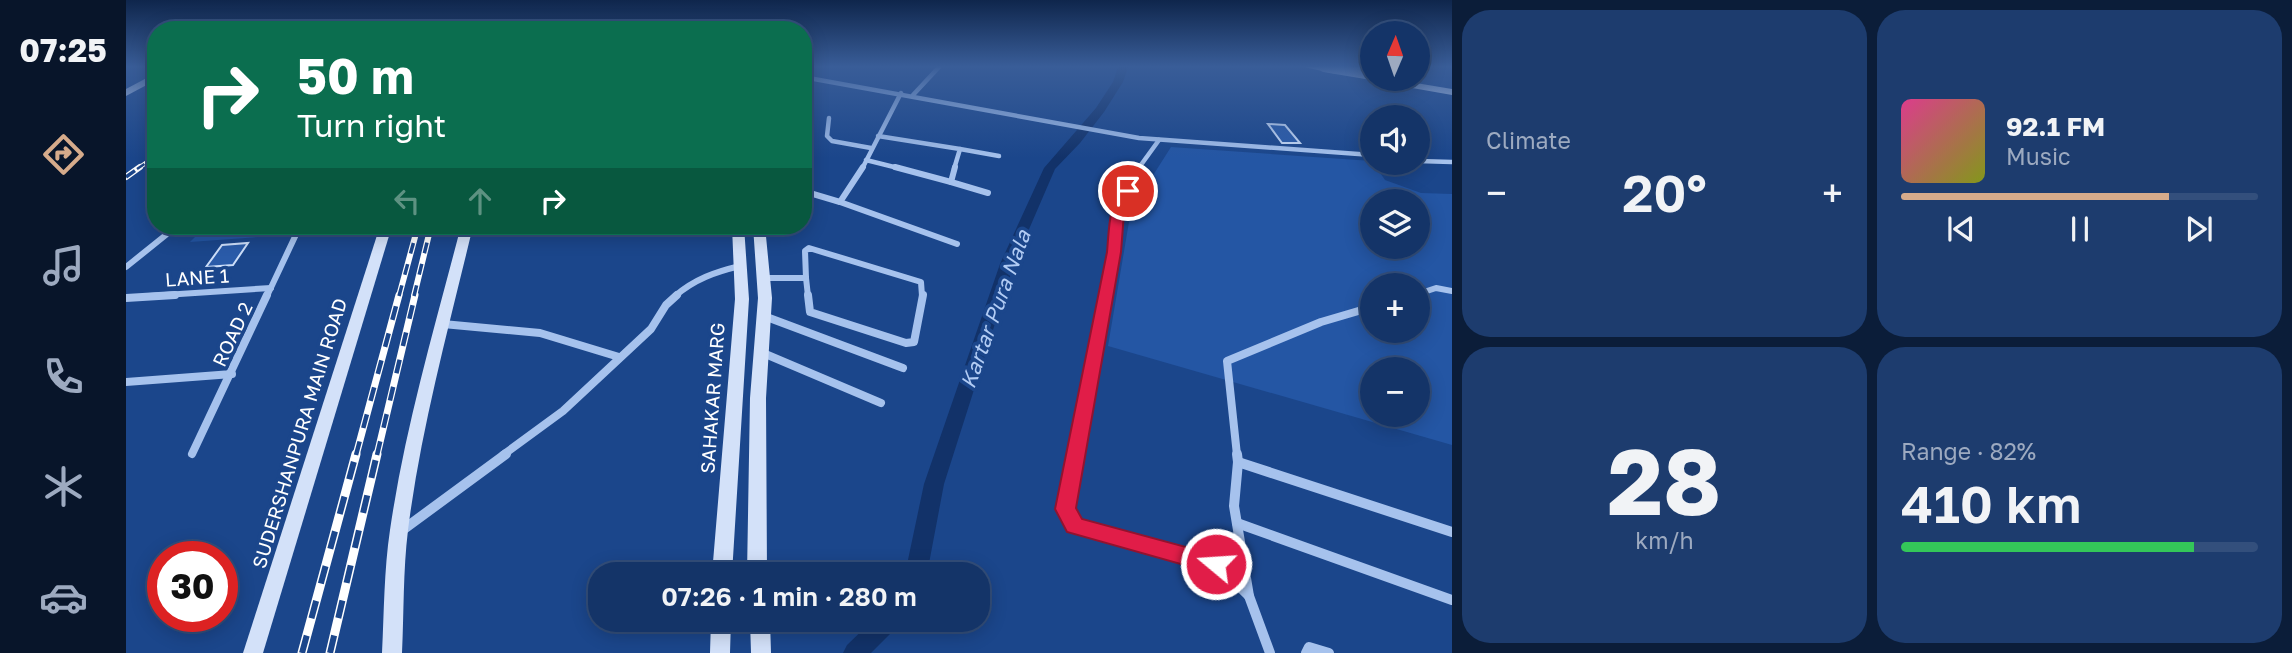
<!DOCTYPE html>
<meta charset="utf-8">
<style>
:root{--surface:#143468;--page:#1d3c6e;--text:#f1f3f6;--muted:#9daac0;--line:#334f7c;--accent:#d6ab8b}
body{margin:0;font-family:"Golos Text",sans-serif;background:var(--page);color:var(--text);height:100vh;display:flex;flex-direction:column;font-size:26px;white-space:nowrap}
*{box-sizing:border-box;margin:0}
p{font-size:23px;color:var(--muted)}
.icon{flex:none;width:38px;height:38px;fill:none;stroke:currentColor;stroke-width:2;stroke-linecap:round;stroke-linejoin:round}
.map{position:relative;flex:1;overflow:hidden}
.details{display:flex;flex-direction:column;gap:10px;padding:10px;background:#0b1d39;width:840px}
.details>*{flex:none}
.guide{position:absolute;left:21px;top:21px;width:665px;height:214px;border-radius:28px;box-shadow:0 4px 18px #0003,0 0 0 2px var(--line);background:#0b6e4f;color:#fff;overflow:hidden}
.needle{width:46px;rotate:2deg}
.controls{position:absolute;left:1234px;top:21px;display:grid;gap:14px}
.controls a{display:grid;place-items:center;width:70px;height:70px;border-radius:50%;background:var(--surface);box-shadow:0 4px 18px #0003,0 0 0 2px var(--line);font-size:35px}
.speed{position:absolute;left:21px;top:541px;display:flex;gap:14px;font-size:35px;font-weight:700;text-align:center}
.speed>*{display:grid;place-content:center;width:91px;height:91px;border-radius:50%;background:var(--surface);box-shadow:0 4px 18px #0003,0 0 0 2px var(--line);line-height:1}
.speed .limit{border:10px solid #d22;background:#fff;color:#111}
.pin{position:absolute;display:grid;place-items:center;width:60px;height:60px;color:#fff;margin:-30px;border:4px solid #fff;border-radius:50%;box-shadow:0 2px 7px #0007}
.me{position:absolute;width:77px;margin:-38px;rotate:288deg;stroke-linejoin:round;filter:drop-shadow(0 0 5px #0008)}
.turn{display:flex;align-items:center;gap:24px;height:147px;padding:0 35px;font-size:32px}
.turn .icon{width:91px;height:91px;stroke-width:2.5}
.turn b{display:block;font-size:49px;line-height:60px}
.lanes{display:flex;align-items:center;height:66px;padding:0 35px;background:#0003;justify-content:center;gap:35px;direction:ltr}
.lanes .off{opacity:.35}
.big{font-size:52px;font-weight:600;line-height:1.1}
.details .widget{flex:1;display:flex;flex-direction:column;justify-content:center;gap:10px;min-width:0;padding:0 24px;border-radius:28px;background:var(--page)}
.details .dial{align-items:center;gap:0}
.dial b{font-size:91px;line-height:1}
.song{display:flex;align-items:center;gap:21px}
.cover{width:84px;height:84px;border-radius:10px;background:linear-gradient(135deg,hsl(330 70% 55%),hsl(70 70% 35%))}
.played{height:7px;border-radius:4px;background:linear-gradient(90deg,var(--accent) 75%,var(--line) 75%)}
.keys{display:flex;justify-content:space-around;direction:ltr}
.heat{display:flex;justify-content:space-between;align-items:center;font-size:38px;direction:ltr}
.charge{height:10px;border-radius:5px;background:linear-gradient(90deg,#34c759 82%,var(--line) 0)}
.details .tiles{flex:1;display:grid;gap:10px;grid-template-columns:repeat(2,1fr)}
.trip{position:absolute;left:462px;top:562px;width:402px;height:70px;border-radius:28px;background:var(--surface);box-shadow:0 4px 18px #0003,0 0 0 2px var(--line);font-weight:600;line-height:70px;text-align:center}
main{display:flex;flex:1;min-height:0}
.menu{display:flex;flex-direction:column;width:126px;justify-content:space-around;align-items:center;background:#08152a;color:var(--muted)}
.menu .icon{width:49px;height:49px}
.menu .on{color:var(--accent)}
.menu b{font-size:32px;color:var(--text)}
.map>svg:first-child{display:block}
</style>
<main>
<nav class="menu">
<b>07:25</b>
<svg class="icon on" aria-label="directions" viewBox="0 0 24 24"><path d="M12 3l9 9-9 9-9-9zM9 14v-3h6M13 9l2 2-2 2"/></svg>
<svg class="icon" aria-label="music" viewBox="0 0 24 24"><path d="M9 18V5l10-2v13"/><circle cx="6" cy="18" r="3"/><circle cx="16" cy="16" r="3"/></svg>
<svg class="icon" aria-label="phone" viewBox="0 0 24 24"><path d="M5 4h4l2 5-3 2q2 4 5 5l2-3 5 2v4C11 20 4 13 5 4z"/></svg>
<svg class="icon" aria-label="climate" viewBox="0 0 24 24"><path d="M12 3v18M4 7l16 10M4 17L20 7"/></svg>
<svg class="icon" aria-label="car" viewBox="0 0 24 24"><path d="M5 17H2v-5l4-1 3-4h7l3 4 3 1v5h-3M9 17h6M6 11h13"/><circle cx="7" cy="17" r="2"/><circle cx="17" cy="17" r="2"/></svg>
</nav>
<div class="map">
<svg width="1326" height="653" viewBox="0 0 1326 653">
<rect width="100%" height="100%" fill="#1b468b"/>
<g fill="#2456a4" fill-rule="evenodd">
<path d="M1045,147l201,14 13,19 36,13 31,1v251l-344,-99 23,-136zM1246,201h46v46h-46zM1246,285h46v46h-46zM1246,369h46v46h-46z"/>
<polygon points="80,226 164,226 159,235 64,242"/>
</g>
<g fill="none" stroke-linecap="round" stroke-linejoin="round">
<g fill="#123269" fill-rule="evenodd">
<polygon points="992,67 1002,67 997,82 978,112 954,143 929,169 888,264 818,484 801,574 779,574 798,484 874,264 918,168 970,108 987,82"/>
<polygon points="747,620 773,620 770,628 745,653 717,653 721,645"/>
</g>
</g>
<g fill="#2a5ba9" stroke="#ccdef9" stroke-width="2">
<polygon points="1142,124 1159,125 1174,143 1156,143"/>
<polygon points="122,243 107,265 80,267 96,245"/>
</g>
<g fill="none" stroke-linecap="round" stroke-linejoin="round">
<g stroke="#a6c2ed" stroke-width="4.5">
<polyline points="677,77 1013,138 1246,155"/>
<polyline points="787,95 813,67"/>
<polyline points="703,118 701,136 706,141 745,148"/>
<polyline points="752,136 834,149 828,169"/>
<polyline points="834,149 873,156"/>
<polyline points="740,160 776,169"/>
<polyline points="1292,161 1326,162"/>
<polyline points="736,169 775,93"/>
<polyline points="1012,169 1033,140"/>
</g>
<g stroke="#a6c2ed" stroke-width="6">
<polyline points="769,167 825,182 829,167"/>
<polyline points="825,182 862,193"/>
<polyline points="677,191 714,202 737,167"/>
<polyline points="714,202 831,244"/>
<polyline points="0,267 51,226"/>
<polyline points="638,278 680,278"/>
<polyline points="680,278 682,296"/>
<polyline points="680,278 679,251 683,248 795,282 796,296"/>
<polyline points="1292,294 1310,288 1326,291"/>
<polyline points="23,296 145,288"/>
<polyline points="141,296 174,226"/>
<path d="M549,296c20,-17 40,-24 65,-30"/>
<polyline points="980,296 991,213 1013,167"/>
</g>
<g stroke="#a6c2ed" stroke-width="8">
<polyline points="682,295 684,312 780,343 788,342 797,295"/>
<polyline points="0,298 49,295"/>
<polyline points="638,316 777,368"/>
<polyline points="317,324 414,333 493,357"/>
<polyline points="637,353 755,403"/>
<polyline points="0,382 106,374"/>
<polyline points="66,454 141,295"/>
<polyline points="377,455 437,411 525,329 540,305 551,295"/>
<polyline points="949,455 980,295"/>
<polyline points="1111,455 1101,361 1195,322 1246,307"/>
</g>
<g stroke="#a6c2ed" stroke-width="10">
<polyline points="950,454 939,509 949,526 1090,564 1123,596"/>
<polyline points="1111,454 1112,462"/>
<polyline points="1111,523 1326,600"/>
<polyline points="278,529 380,454"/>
<polyline points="1144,653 1123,596 1108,506 1112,462 1326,532"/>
<polyline points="1180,653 1183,647 1203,653"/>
</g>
<g fill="#d3e1f9" fill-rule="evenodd">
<polygon points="1178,67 1197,67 1214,71 1210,74"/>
<polygon points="1222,67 1246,67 1246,73"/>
<polygon points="30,73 30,80 0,96 0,89"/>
<polygon points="1248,79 1266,79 1326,89 1326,95 1252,82"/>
<polygon points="254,226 266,226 137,653 117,653"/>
<path d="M335,226h12c-24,101 -52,201 -65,304 -5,41 -4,82 -6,123h-20c2,-41 2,-83 8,-123 15,-103 45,-204 71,-304z"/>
<polygon points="606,226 618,226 623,299 606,574 586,574 609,299"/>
<polygon points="627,226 639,226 646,298 640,398 641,574 621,574 624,398 632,298"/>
<polygon points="585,620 605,620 604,653 584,653"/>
<polygon points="624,620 644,620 645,653 625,653"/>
</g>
<g stroke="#fff" stroke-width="4.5">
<polyline id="rail-far3" points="11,169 30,156"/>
</g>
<g stroke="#fff" stroke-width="6">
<g id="rail-far2">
<polyline points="0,177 14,167"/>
<polyline points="273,296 292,226"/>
<polyline points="288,296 305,226"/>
</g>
</g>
<g stroke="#fff" stroke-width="7">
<g id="rail-far1">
<polyline points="230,455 273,295"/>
<polyline points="251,455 289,295"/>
</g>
</g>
<g stroke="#fff" stroke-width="9">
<g id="rail">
<polyline points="176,653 230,454"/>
<polyline points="204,653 251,454"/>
</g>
</g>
<use href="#rail-far3" stroke="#1b468b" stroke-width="2.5" stroke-dasharray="9" stroke-linecap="butt"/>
<use href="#rail-far2" stroke="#1b468b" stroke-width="3.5" stroke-dasharray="11" stroke-linecap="butt"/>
<use href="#rail-far1" stroke="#1b468b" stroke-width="4.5" stroke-dasharray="14" stroke-linecap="butt"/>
<use href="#rail" stroke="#1b468b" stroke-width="6" stroke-dasharray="18" stroke-linecap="butt"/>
<polyline stroke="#d3e1f9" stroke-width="10" points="1198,67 1246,75"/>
</g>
<linearGradient id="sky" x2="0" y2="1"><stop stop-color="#0f264c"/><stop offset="0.42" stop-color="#395d98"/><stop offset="1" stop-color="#395d98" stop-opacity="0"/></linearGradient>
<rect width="1326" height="158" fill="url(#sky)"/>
<path fill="#e11d48" stroke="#92132f" stroke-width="2" d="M1002,187l6,4 -10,22 -3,39 -45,256 6,11 141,38 4,7 -4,7 -7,3 -149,-42 -12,-23 52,-257c2,-19 1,-57 21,-65z"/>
<g text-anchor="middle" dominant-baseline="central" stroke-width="7" stroke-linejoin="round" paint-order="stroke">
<g font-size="19" fill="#fff" stroke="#1b468b">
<text transform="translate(71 277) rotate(-4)">LANE 1</text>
<text transform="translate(106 334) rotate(-65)">ROAD 2</text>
<text transform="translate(586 398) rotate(-86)">SAHAKAR MARG</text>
<text transform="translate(173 433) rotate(-73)">SUDERSHANPURA MAIN ROAD</text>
</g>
<g font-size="21" font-style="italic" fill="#b2ccf4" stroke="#1b468b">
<text transform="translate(869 309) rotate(-70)">Kartar Pura Nala</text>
</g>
</g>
</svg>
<div class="controls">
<a><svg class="needle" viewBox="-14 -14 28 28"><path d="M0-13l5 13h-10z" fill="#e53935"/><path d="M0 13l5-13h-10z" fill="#9daac0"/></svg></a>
<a><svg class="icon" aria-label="sound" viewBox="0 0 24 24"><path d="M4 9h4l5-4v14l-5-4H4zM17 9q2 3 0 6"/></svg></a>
<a><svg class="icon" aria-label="layers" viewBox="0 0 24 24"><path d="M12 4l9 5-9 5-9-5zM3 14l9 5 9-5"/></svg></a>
<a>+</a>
<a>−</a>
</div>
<div class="speed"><div class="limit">30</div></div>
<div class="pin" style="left:1002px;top:191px;background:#d93025"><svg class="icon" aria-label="arrive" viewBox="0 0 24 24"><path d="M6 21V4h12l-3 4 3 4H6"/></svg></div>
<svg class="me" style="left:1090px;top:564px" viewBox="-20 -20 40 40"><circle r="17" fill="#e11d48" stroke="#fff" stroke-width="3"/><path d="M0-11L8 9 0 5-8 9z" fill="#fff"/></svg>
<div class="trip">07:26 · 1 min · 280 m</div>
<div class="guide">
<div class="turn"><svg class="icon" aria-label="right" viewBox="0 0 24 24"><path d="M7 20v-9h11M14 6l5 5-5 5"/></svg><div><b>50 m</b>Turn right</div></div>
<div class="lanes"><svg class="icon off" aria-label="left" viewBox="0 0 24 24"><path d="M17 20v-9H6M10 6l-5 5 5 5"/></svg><svg class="icon off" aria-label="ahead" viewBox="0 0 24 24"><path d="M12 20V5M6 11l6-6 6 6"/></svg><svg class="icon" aria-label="right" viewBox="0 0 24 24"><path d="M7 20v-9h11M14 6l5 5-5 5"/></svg></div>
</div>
</div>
<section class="details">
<div class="tiles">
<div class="widget"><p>Climate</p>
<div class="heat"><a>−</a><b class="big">20°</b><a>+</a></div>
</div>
<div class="widget">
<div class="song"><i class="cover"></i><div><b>92.1 FM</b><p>Music</p></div></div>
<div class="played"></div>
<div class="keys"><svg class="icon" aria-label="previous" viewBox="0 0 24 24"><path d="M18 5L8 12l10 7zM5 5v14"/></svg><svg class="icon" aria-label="pause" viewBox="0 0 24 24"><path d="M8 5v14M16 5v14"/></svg><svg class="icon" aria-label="next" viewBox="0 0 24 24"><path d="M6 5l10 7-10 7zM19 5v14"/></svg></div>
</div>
<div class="widget dial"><b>28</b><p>km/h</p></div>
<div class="widget"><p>Range · 82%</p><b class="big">410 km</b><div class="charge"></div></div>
</div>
</section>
</main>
